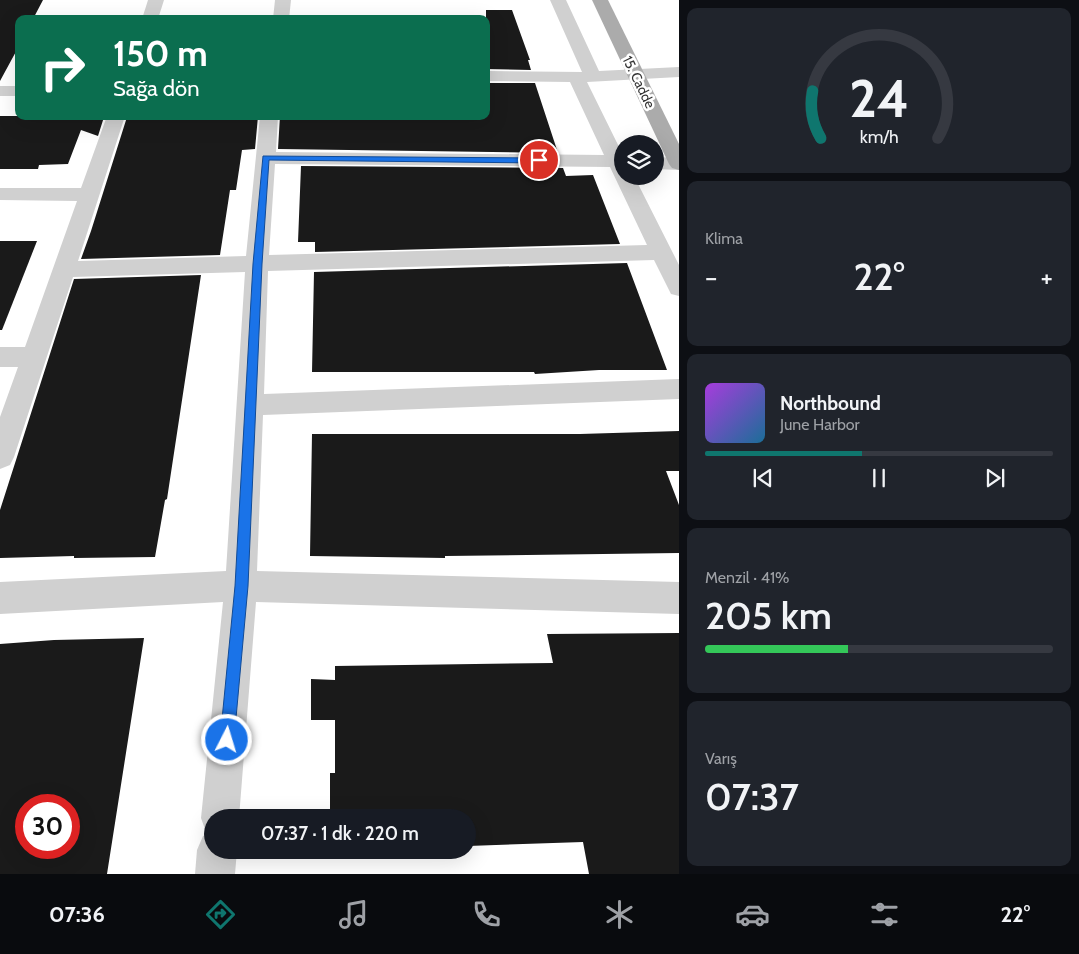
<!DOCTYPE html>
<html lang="tr">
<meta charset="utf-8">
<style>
:root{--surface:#171b24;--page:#20242c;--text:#f1f3f6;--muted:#9ea1a6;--line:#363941;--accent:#0f766e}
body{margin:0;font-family:Cabin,sans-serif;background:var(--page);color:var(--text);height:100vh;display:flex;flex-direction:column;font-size:19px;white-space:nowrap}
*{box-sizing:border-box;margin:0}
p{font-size:16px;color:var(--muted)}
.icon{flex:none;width:28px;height:28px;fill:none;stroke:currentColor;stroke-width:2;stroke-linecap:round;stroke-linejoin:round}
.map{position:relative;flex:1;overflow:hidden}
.panel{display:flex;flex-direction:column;gap:8px;padding:8px;background:#0d0f14;width:400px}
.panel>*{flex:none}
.hud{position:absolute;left:15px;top:15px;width:475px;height:105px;border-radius:10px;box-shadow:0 5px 20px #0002;background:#0b6e4f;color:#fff;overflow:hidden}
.controls{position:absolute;left:614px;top:135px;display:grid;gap:10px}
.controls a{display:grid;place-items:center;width:50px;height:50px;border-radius:50%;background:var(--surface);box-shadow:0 5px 20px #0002;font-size:25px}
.speed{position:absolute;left:15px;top:794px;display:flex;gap:10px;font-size:25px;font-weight:700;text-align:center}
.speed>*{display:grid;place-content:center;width:65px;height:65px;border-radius:50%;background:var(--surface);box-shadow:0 5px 20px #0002;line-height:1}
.speed .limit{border:8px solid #d22;background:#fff;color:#111}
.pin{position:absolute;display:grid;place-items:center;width:42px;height:42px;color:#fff;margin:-21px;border:2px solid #fff;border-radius:50%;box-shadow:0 1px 5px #0007}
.me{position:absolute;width:55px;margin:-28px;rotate:5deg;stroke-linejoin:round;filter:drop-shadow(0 0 4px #0008)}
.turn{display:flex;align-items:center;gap:18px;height:105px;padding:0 15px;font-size:22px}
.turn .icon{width:65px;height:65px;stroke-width:2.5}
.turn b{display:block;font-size:35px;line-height:42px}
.big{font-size:38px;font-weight:600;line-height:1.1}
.panel .card{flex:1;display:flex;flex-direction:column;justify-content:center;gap:8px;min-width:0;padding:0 18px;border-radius:10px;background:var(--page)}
.panel .dial{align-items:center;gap:0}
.dial svg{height:130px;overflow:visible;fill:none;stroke:var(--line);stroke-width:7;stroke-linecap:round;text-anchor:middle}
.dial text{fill:var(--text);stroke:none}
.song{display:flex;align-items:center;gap:15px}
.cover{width:60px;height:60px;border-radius:8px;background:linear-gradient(135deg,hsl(280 70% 55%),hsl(200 70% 35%))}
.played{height:5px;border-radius:2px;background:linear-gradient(90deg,var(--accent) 45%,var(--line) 45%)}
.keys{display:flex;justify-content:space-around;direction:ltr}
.heat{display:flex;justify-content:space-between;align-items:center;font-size:28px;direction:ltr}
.charge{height:8px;border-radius:4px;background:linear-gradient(90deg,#34c759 41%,var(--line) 0)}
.trip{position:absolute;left:204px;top:809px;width:272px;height:50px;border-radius:25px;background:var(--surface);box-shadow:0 5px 20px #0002;font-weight:600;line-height:50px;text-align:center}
.tab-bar{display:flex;height:80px;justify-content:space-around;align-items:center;background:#090b0e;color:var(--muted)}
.tab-bar .icon{width:35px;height:35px}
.tab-bar .current{color:var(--accent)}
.tab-bar b{font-size:22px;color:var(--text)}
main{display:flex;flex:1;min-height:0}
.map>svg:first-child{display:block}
</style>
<main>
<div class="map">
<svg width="679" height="874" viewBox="0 0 679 874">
<rect width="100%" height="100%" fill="#fff"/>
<g fill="#1a1a1a" fill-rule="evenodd">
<polygon points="0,0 43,0 33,19 19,19 19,46 0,81"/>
<polygon points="486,10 512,10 530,60 528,60 531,70 486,69"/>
<polygon points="486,83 535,83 558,153 278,149 280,116 486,116"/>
<polygon points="0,116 87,116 104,117 98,136 81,130 68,164 39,165 38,169 0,169"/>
<polygon points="258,116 255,149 242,150 236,190 230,190 220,255 81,259 91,231 127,117"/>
<polygon points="301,166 563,168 566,176 593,175 620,244 315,252 315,242 298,242"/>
<polygon points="0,241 37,241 2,330 0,330"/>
<polygon points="627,263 667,370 599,370 535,374 534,372 312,372 314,272"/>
<polygon points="201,275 167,499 165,500 155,557 74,558 74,556 0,558 0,510 74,279"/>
<polygon points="679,431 679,471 666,471 679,505 679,553 445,556 445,558 310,556 312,434 580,434"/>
<polygon points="679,633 679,874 589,874 583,842 468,846 468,818 330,818 330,773 335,773 335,720 311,720 311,679 335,680 335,666 553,663 547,634"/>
<path d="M144,638l-37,236h-107v-230l54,-4zM26,805h43v43h-43z"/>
</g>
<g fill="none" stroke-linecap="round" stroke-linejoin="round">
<g fill="#d0d0d0" fill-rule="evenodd">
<polygon points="148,0 164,0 158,19 142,19"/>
<polygon points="275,0 291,0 289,19 273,19"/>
<path d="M550,0h16l33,71 80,-4v10l-92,5 35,71v23h12l45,89v31l-8,-2 -17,-34 -386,11 -4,123 415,-15v20l-416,16 -6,156 422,11v32l-423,-12 -17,216h-27v32h25l-2,24h-40l2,-24 6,-14 7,-3 -4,-1 -5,-14 22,-216 -223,12v-32l226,-11 19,-299 -172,5 -59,180 -4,8 -10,4v-52l18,-50h-18v-20h25l52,-146 -77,-1v-12h81l26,-72h18l-47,145 168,-5 14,-140h18l-2,36 328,3 -34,-73 -84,-1v-10l96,1zM275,164l335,3 37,78 -378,10z"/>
<rect x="0" y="86" width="19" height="10"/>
<polygon points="655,157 679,158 679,170 655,169"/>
</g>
<polygon fill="#ababab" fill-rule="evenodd" points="592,0 608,0 679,144 679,170 672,168 669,164"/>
</g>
<polygon fill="#1a73e8" stroke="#114b97" points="263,156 539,158 543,160 539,163 269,160 262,264 248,586 234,740 232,746 227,748 222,746 220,740 235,586 253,264"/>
<g text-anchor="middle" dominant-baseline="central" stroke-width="5" stroke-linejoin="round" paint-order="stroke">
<g font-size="14" fill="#333" stroke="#fff">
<text transform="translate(639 82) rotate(64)">15. Cadde</text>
</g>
</g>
</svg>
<div class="controls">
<a><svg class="icon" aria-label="layers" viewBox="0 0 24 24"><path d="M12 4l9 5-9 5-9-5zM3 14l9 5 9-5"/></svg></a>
</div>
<div class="speed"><div class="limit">30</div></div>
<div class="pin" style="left:539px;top:160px;background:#d93025"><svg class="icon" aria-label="arrive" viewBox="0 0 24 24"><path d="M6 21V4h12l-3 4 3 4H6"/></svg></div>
<svg class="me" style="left:227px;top:740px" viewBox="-20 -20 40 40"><circle r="17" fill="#1a73e8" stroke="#fff" stroke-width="3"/><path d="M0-11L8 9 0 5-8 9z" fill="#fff"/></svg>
<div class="trip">07:37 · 1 dk · 220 m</div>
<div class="hud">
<div class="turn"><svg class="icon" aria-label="right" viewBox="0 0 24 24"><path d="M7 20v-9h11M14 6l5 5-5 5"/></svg><div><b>150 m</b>Sağa dön</div></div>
</div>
</div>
<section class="panel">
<div class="card dial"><svg viewBox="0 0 100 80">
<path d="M14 69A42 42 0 1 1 86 69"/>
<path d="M14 69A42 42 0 0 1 9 40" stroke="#0f766e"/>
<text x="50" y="56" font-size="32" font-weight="700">24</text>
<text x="50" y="72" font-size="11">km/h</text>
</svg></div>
<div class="card"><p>Klima</p>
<div class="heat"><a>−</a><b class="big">22°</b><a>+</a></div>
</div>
<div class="card">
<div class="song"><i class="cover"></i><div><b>Northbound</b><p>June Harbor</p></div></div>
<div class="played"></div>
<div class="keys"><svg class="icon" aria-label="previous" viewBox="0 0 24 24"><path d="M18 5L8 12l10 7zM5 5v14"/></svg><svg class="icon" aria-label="pause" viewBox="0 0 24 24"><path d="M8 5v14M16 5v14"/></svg><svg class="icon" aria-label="next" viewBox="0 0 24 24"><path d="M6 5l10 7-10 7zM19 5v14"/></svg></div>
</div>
<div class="card"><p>Menzil · 41%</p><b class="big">205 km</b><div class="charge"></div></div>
<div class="card"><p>Varış</p><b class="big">07:37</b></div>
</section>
</main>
<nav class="tab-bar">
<b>07:36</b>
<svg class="icon current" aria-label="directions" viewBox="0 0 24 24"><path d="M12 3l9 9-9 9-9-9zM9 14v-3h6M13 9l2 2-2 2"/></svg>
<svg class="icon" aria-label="music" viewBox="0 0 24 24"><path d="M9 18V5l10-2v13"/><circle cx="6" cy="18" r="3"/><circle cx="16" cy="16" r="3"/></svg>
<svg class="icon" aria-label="phone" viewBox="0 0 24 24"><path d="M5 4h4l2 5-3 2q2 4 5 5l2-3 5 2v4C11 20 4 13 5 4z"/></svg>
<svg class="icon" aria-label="climate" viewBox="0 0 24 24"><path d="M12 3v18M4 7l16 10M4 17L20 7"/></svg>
<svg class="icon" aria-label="car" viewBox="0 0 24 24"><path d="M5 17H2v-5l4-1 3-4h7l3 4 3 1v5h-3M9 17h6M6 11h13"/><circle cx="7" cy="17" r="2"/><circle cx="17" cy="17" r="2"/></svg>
<svg class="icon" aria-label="filters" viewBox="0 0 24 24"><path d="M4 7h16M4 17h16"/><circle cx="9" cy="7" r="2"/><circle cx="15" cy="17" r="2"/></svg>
<b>22°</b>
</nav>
